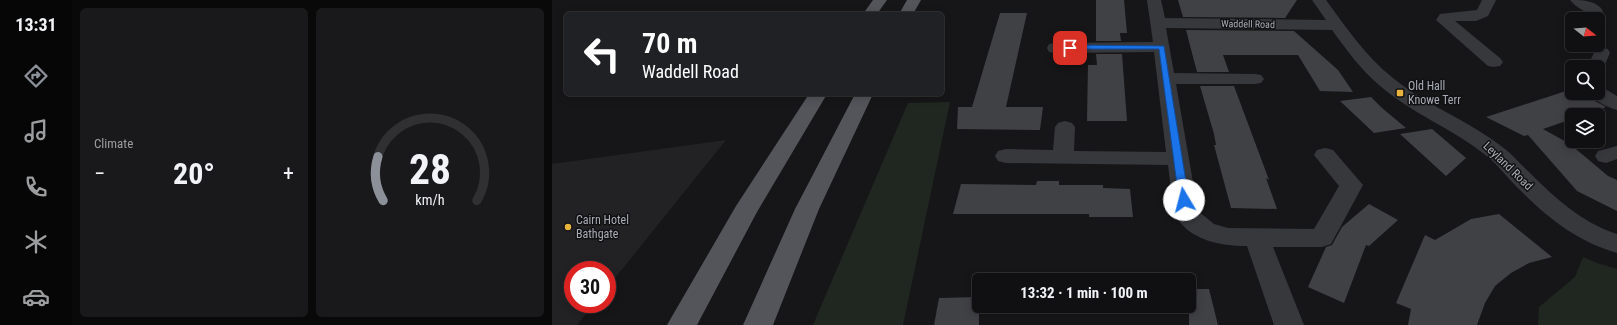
<!DOCTYPE html>
<meta charset="utf-8">
<style>
:root{--surface:#101012;--page:#19191b;--text:#f1f3f6;--muted:#9c9d9f;--line:#303032;--accent:#8c9099}
body{margin:0;font-family:"Roboto Condensed",sans-serif;background:var(--page);color:var(--text);height:100vh;display:flex;flex-direction:column;font-size:15px;white-space:nowrap}
*{box-sizing:border-box;margin:0}
p{font-size:13px;color:var(--muted)}
.icon{flex:none;width:22px;height:22px;fill:none;stroke:currentColor;stroke-width:2;stroke-linecap:round;stroke-linejoin:round}
.map{position:relative;flex:1;overflow:hidden}
.drawer{display:flex;flex-direction:column;gap:8px;padding:8px;background:#09090a;width:480px}
.drawer>*{flex:none}
.hud{position:absolute;left:12px;top:12px;width:380px;height:84px;border-radius:6px;box-shadow:0 2px 10px #0003,0 0 0 1px var(--line);background:#202124;color:#fff;overflow:hidden}
.needle{width:26px;rotate:107deg}
.buttons{position:absolute;left:1013px;top:12px;display:grid;gap:8px}
.buttons a{display:grid;place-items:center;width:40px;height:40px;border-radius:6px;background:var(--surface);box-shadow:0 2px 10px #0003,0 0 0 1px var(--line);font-size:20px}
.speed{position:absolute;left:12px;top:261px;display:flex;gap:8px;font-size:20px;font-weight:700;text-align:center}
.speed>*{display:grid;place-content:center;width:52px;height:52px;border-radius:50%;background:var(--surface);box-shadow:0 2px 10px #0003,0 0 0 1px var(--line);line-height:1}
.speed .limit{border:6px solid #d22;background:#fff;color:#111}
.pin{position:absolute;display:grid;place-items:center;width:34px;height:34px;color:#fff;margin:-17px;border-radius:8px;box-shadow:0 2px 6px #0006}
.me{position:absolute;width:44px;margin:-22px;rotate:352deg;stroke-linejoin:round;filter:drop-shadow(0 0 3px #0008)}
.turn{display:flex;align-items:center;gap:14px;height:84px;padding:0 12px;font-size:18px}
.turn .icon{width:52px;height:52px;stroke-width:2.5}
.turn b{display:block;font-size:28px;line-height:34px}
.big{font-size:30px;font-weight:700;line-height:1.1}
.drawer .card{flex:1;display:flex;flex-direction:column;justify-content:center;gap:6px;min-width:0;padding:0 14px;border-radius:6px;background:var(--page)}
.drawer .dial{align-items:center;gap:0}
.dial svg{height:104px;overflow:visible;fill:none;stroke:var(--line);stroke-width:7;stroke-linecap:round;text-anchor:middle}
.dial text{fill:var(--text);stroke:none}
.heat{display:flex;justify-content:space-between;align-items:center;font-size:22px;direction:ltr}
.drawer .tiles{flex:1;display:grid;gap:8px;grid-template-columns:repeat(2,1fr)}
.trip{position:absolute;left:420px;top:273px;width:224px;height:40px;border-radius:6px;background:var(--surface);box-shadow:0 2px 10px #0003,0 0 0 1px var(--line);font-weight:700;line-height:40px;text-align:center}
main{display:flex;flex:1;min-height:0}
.dock{display:flex;flex-direction:column;width:72px;justify-content:space-around;align-items:center;background:#060607;color:var(--muted)}
.dock .icon{width:28px;height:28px}
.dock .selected{color:var(--accent)}
.dock b{font-size:18px;color:var(--text)}
.map>svg:first-child{display:block}
</style>
<main>
<nav class="dock">
<b>13:31</b>
<svg class="icon selected" aria-label="directions" viewBox="0 0 24 24"><path d="M12 3l9 9-9 9-9-9zM9 14v-3h6M13 9l2 2-2 2"/></svg>
<svg class="icon" aria-label="music" viewBox="0 0 24 24"><path d="M9 18V5l10-2v13"/><circle cx="6" cy="18" r="3"/><circle cx="16" cy="16" r="3"/></svg>
<svg class="icon" aria-label="phone" viewBox="0 0 24 24"><path d="M5 4h4l2 5-3 2q2 4 5 5l2-3 5 2v4C11 20 4 13 5 4z"/></svg>
<svg class="icon" aria-label="climate" viewBox="0 0 24 24"><path d="M12 3v18M4 7l16 10M4 17L20 7"/></svg>
<svg class="icon" aria-label="car" viewBox="0 0 24 24"><path d="M5 17H2v-5l4-1 3-4h7l3 4 3 1v5h-3M9 17h6M6 11h13"/><circle cx="7" cy="17" r="2"/><circle cx="17" cy="17" r="2"/></svg>
</nav>
<section class="drawer">
<div class="tiles">
<div class="card"><p>Climate</p>
<div class="heat"><a>−</a><b class="big">20°</b><a>+</a></div>
</div>
<div class="card dial"><svg viewBox="0 0 100 80">
<path d="M14 69A42 42 0 1 1 86 69"/>
<path d="M14 69A42 42 0 0 1 10 35" stroke="#8c9099"/>
<text x="50" y="56" font-size="32" font-weight="700">28</text>
<text x="50" y="72" font-size="11">km/h</text>
</svg></div>
</div>
</section>
<div class="map">
<svg width="1065" height="325" viewBox="0 0 1065 325">
<rect width="100%" height="100%" fill="#161618"/>
<polygon fill="#222225" points="174,140 55,288 55,270 21,270 21,304 42,304 25,325 0,325 0,164"/>
<g fill="#202721">
<polygon points="398,102 351,325 261,325 356,103"/>
<polygon points="1031,257 1045,263 1065,269 1065,325 986,325 987,307 1023,277"/>
</g>
<g fill="#404145">
<polygon points="544,0 572,0 575,33 568,33 569,41 544,41"/>
<polygon points="626,0 745,0 733,18 631,17"/>
<polygon points="448,13 475,13 454,107 491,107 488,130 405,129 406,107 420,107"/>
<polygon points="634,30 742,31 786,70 801,92 768,91 746,55 671,55 677,72 645,72"/>
<polygon points="544,54 570,54 575,121 535,121 536,65 545,65"/>
<polygon points="648,86 682,86 717,180 714,178 725,209 679,208 662,145 664,145 662,134"/>
<polygon points="1020,89 1020,93 1036,93 1041,100 1054,107 1032,115 1020,115 1020,119 991,129 1018,144 1056,176 1065,180 1065,211 1025,191 976,135 972,136 934,117"/>
<polygon points="819,97 830,108 854,128 822,133 788,101"/>
<polygon points="880,129 914,158 894,176 848,134"/>
<polygon points="485,181 507,181 507,185 551,185 551,188 578,189 581,217 537,217 537,214 401,214 409,184 484,185"/>
<polygon points="817,204 846,220 817,246 814,245 792,303 756,287 774,247 780,245 790,227"/>
<polygon points="947,214 1000,257 977,263 959,273 943,286 933,303 925,325 856,325 859,309 844,303 873,235 883,240 919,219"/>
<polygon points="637,289 657,289 666,325 637,325"/>
<polygon points="427,297 427,325 382,325 387,298"/>
</g>
<g fill="none" stroke-linecap="round" stroke-linejoin="round">
<g fill="#37383c" fill-rule="evenodd">
<path d="M595,0h14l4,18 161,2 -14,-20h14c20,27 40,57 67,78 34,28 77,43 112,71 9,7 16,16 24,23 25,25 53,51 88,62v19c-42,-12 -72,-37 -102,-68 -9,-9 -17,-20 -27,-28 -34,-28 -76,-43 -109,-72 -19,-16 -33,-36 -47,-55l-166,-2 8,45 81,1 6,1 3,4 -3,4 -6,1h-79l22,127 16,13 14,4 86,1 25,-43 -25,-31 3,-5 8,-2 8,2 30,35 -32,59 -9,3h-49l31,78h-30l-27,-79c-28,0 -58,-6 -73,-32l-6,-49 -162,-2 -8,-2 -3,-5 3,-5 8,-2 47,1 2,-23 3,-4 7,-2 7,2 3,4 -1,24 92,1 -12,-100 -99,1 -6,-1 -2,-4 2,-4 6,-1 98,-1z"/>
<polygon points="930,0 944,0 936,16 924,21 903,21 948,58 951,62 948,66 942,67 936,66 884,20 888,14 925,10"/>
<path d="M1018,0c12,0 26,0 33,11l-2,3c-9,3 -25,-6 -31,-14z"/>
<polygon points="1050,48 1056,49 1058,53 1050,71 1046,72 1046,67 1035,67 1044,49"/>
<path d="M1046,87l7,2 12,7v14c-10,-3 -23,-9 -28,-17h9z"/>
<polygon points="1065,146 1065,159 1054,163 1046,161 1043,156 1046,151"/>
</g>
<g fill="#53555b" fill-rule="evenodd">
<polygon points="321,0 335,0 325,14 311,14"/>
<polygon points="355,0 369,0 361,14 347,14"/>
<polygon points="257,94 275,94 205,212 145,325 115,325 184,206"/>
<polygon points="303,94 321,94 267,209 221,325 191,325 243,209"/>
</g>
</g>
<polygon fill="#1a73e8" stroke="#114b97" points="518,45 612,46 637,200 635,202 632,203 627,200 607,49 516,49 515,48"/>
<g fill="#e8b43e" stroke="#111113" stroke-width="1.5">
<rect x="844" y="89" width="8" height="8" rx="2"/>
<circle cx="16" cy="227" r="4"/>
</g>
<g text-anchor="middle" dominant-baseline="central" stroke-width="3" stroke-linejoin="round" paint-order="stroke">
<g font-size="10" fill="#a9adb7" stroke="#111113">
<text transform="translate(696 24) rotate(1)">Waddell Road</text>
</g>
<g font-size="12" fill="#a9adb7" stroke="#111113" text-anchor="start">
<text x="856" y="86">Old Hall<tspan x="856" dy="14">Knowe Terr</tspan></text>
<text x="24" y="220">Cairn Hotel<tspan x="24" dy="14">Bathgate</tspan></text>
</g>
<g font-size="12" fill="#a9adb7" stroke="#111113">
<text transform="translate(956 166) rotate(44)">Leyland Road</text>
</g>
</g>
</svg>
<div class="buttons">
<a><svg class="needle" viewBox="-14 -14 28 28"><path d="M0-13l5 13h-10z" fill="#e53935"/><path d="M0 13l5-13h-10z" fill="#9c9d9f"/></svg></a>
<a><svg class="icon" aria-label="search" viewBox="0 0 24 24"><circle cx="10" cy="10" r="6"/><path d="M15 15l6 6"/></svg></a>
<a><svg class="icon" aria-label="layers" viewBox="0 0 24 24"><path d="M12 4l9 5-9 5-9-5zM3 14l9 5 9-5"/></svg></a>
</div>
<div class="speed"><div class="limit">30</div></div>
<div class="pin" style="left:518px;top:48px;background:#d93025"><svg class="icon" aria-label="arrive" viewBox="0 0 24 24"><path d="M6 21V4h12l-3 4 3 4H6"/></svg></div>
<svg class="me" style="left:632px;top:200px" viewBox="-20 -20 40 40"><circle r="19" fill="#fff"/><path d="M0-13L10 11 0 6-10 11z" fill="#1a73e8"/></svg>
<div class="trip">13:32 · 1 min · 100 m</div>
<div class="hud">
<div class="turn"><svg class="icon" aria-label="left" viewBox="0 0 24 24"><path d="M17 20v-9H6M10 6l-5 5 5 5"/></svg><div><b>70 m</b>Waddell Road</div></div>
</div>
</div>
</main>
